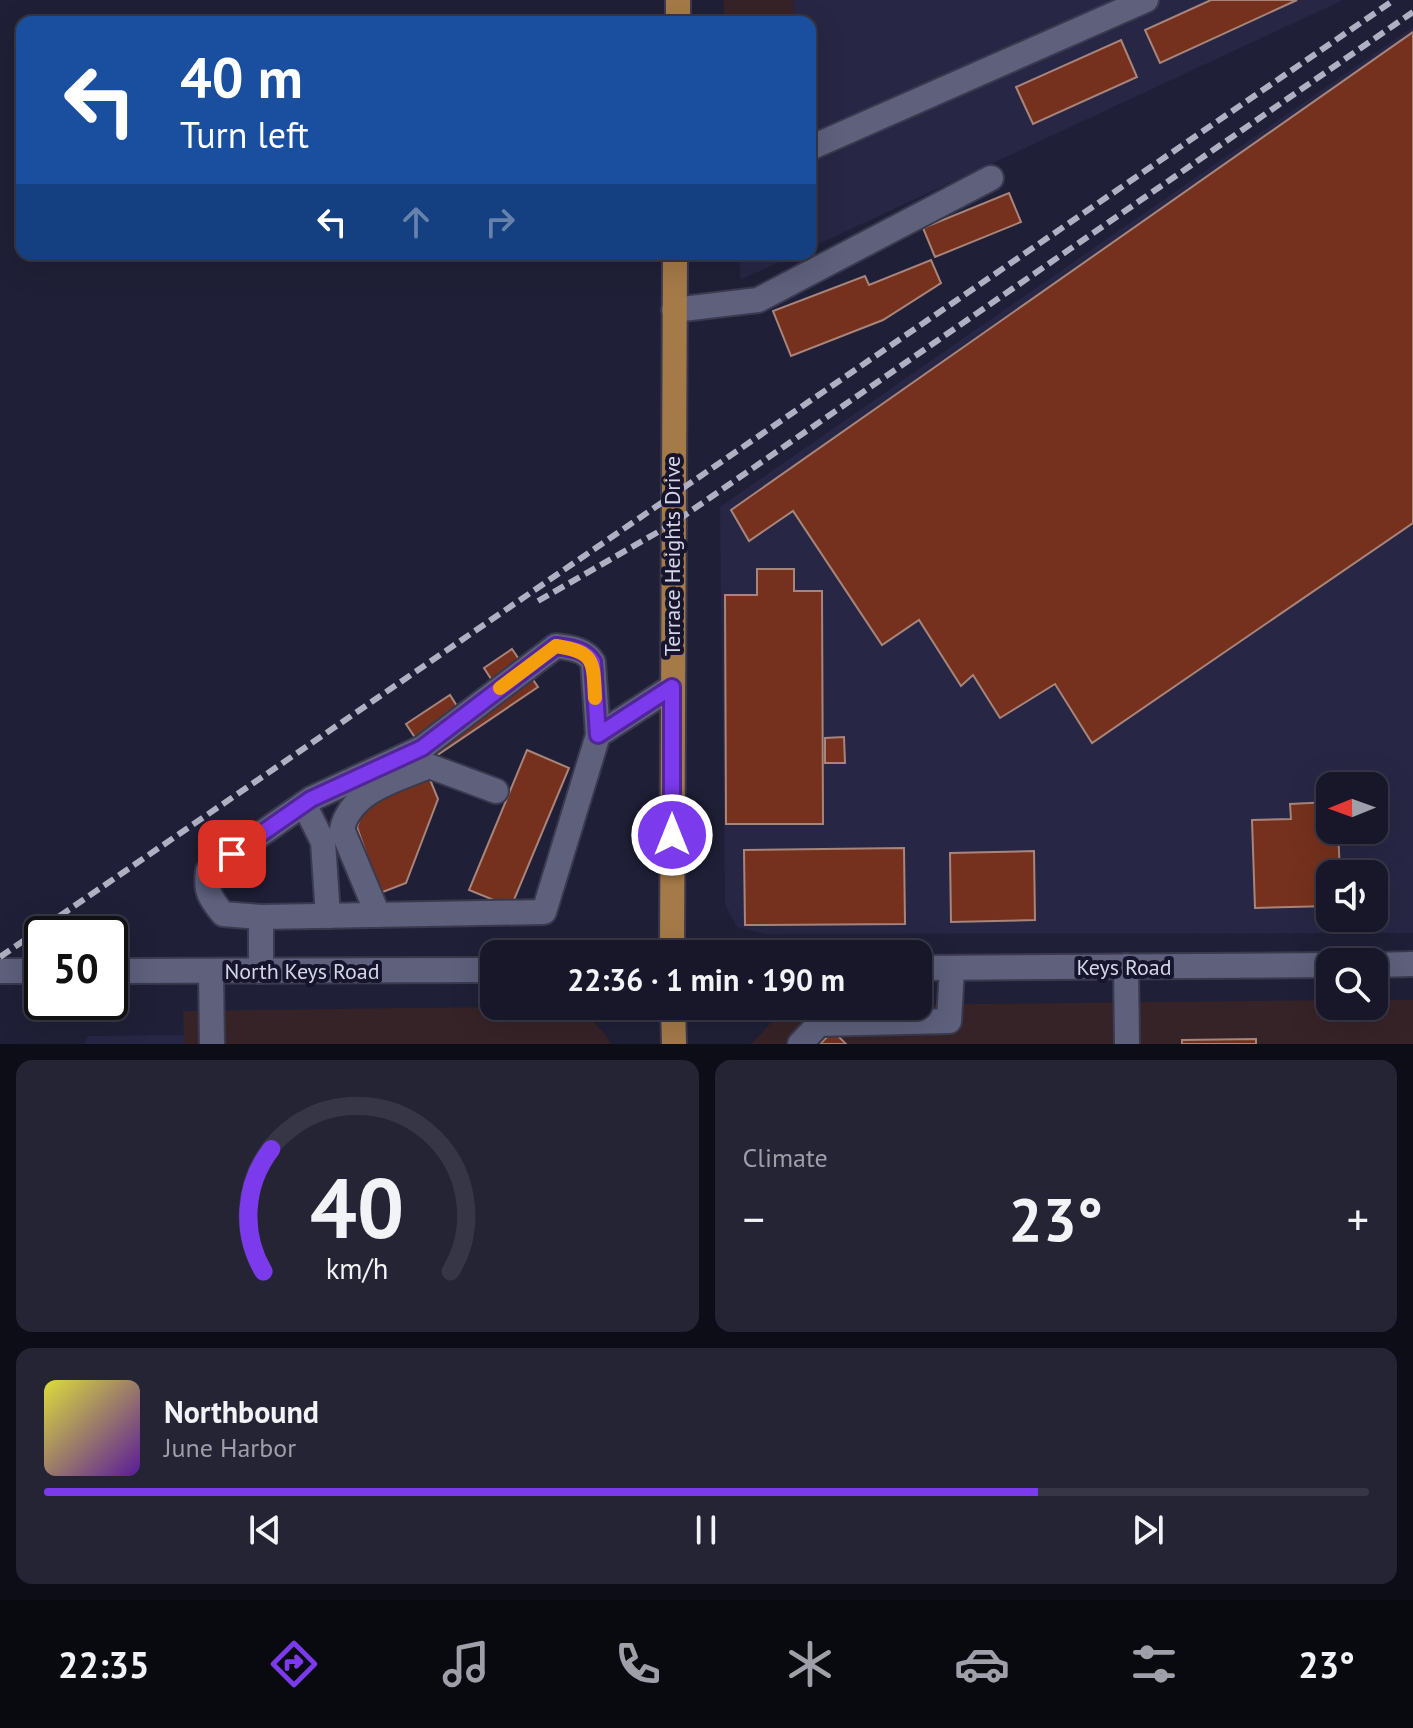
<!DOCTYPE html>
<meta charset="utf-8">
<style>
:root{--surface:#171729;--page:#242435;--text:#f1f3f6;--muted:#9e9fa8;--line:#363646;--accent:#7c3aed}
body{margin:0;font-family:"PT Sans",sans-serif;background:var(--page);color:var(--text);height:100vh;display:flex;flex-direction:column;font-size:30px;white-space:nowrap}
*{box-sizing:border-box;margin:0}
p{font-size:26px;color:var(--muted)}
.icon{flex:none;width:44px;height:44px;fill:none;stroke:currentColor;stroke-width:2;stroke-linecap:round;stroke-linejoin:round}
.map{position:relative;height:1044px;overflow:hidden}
.drawer{display:flex;flex-direction:column;gap:16px;padding:16px;background:#0d0d17;flex:1}
.drawer>*{flex:none}
.hud{position:absolute;left:16px;top:16px;width:800px;height:244px;border-radius:16px;box-shadow:0 8px 32px #0002,0 0 0 2px var(--line);background:#1a4fa0;color:#fff;overflow:hidden}
.needle{width:52px;rotate:269deg}
.tools{position:absolute;left:1316px;top:772px;display:grid;gap:16px}
.tools a{display:grid;place-items:center;width:72px;height:72px;border-radius:16px;background:var(--surface);box-shadow:0 8px 32px #0002,0 0 0 2px var(--line);font-size:40px}
.speed{position:absolute;left:24px;top:916px;display:flex;gap:16px;font-size:40px;font-weight:700;text-align:center}
.speed>*{display:grid;place-content:center;width:104px;height:104px;border-radius:50%;background:var(--surface);box-shadow:0 8px 32px #0002,0 0 0 2px var(--line);line-height:1}
.speed .limit{border:4px solid #111;border-radius:12px;background:#fff;color:#111}
.pin{position:absolute;display:grid;place-items:center;width:68px;height:68px;color:#fff;margin:-34px;border-radius:16px;box-shadow:0 4px 12px #0006}
.me{position:absolute;width:88px;margin:-44px;rotate:0deg;stroke-linejoin:round;filter:drop-shadow(0 0 6px #0008)}
.turn{display:flex;align-items:center;gap:28px;height:168px;padding:0 32px;font-size:36px}
.turn .icon{width:104px;height:104px;stroke-width:2.5}
.turn b{display:block;font-size:56px;line-height:68px}
.lanes{display:flex;align-items:center;height:76px;padding:0 32px;background:#0003;justify-content:center;gap:40px;direction:ltr}
.lanes .off{opacity:.35}
.big{font-size:60px;font-weight:600;line-height:1.1}
.drawer .tile{flex:1;display:flex;flex-direction:column;justify-content:center;gap:12px;min-width:0;padding:0 28px;border-radius:16px;background:var(--page)}
.drawer .dial{align-items:center;gap:0}
.dial svg{height:208px;overflow:visible;fill:none;stroke:var(--line);stroke-width:7;stroke-linecap:round;text-anchor:middle}
.dial text{fill:var(--text);stroke:none}
.song{display:flex;align-items:center;gap:24px}
.cover{width:96px;height:96px;border-radius:12px;background:linear-gradient(135deg,hsl(60 70% 55%),hsl(270 70% 35%))}
.played{height:8px;border-radius:4px;background:linear-gradient(90deg,var(--accent) 75%,var(--line) 75%)}
.keys{display:flex;justify-content:space-around;direction:ltr}
.heat{display:flex;justify-content:space-between;align-items:center;font-size:44px;direction:ltr}
.drawer .tiles{flex:1;display:grid;gap:16px;grid-template-columns:1fr 1fr}
.tile:last-child{grid-column:span 2}
.trip{position:absolute;left:480px;top:940px;width:452px;height:80px;border-radius:16px;background:var(--surface);box-shadow:0 8px 32px #0002,0 0 0 2px var(--line);font-weight:600;line-height:80px;text-align:center}
.tabs{display:flex;height:128px;justify-content:space-around;align-items:center;background:#090910;color:var(--muted)}
.tabs .icon{width:56px;height:56px}
.tabs .on{color:var(--accent)}
.tabs b{font-size:36px;color:var(--text)}
.map>svg:first-child{display:block}
</style>
<div class="map">
<svg width="1413" height="1044" viewBox="0 0 1413 1044">
<rect width="100%" height="100%" fill="#1f1f37"/>
<g fill="#362327">
<polygon points="724,0 794,0 793,22 724,22"/>
<polygon points="1330,1000 1330,1006 1374,1006 1374,1000 1413,1000 1413,1044 751,1044 782,1011 807,1006"/>
<polygon points="567,1006 583,1011 605,1034 611,1044 184,1044 183,1011"/>
</g>
<g fill="#272745" fill-rule="evenodd">
<polygon points="794,0 1343,0 810,248 810,22 793,22"/>
<path d="M1413,27v906l-648,1 -28,-7 -12,-23 -5,-397zM1330,786h44v44h-44zM1330,874h44v44h-44z"/>
<polygon points="740,254 797,254 740,280"/>
<polygon points="184,1035 184,1044 84,1044 88,1036"/>
</g>
<g fill="#75311d" stroke="#a8857b" stroke-width="2">
<polygon points="1211,0 1297,0 1160,63 1145,30"/>
<polygon points="1413,32 1413,523 1092,743 1055,684 1000,718 973,675 961,686 919,620 882,645 793,511 749,541 731,510"/>
<polygon points="1121,40 1137,77 1033,124 1016,87"/>
<polygon points="1009,193 1021,222 935,257 923,228"/>
<polygon points="931,260 941,283 883,320 791,356 773,311 865,276 869,285"/>
<polygon points="757,569 794,569 794,591 822,591 823,824 726,824 725,595 757,595"/>
<polygon points="512,649 538,687 430,760 406,724 450,695 457,706 493,682 484,668"/>
<polygon points="844,737 845,763 825,763 825,738"/>
<polygon points="527,750 569,768 511,907 469,890"/>
<polygon points="429,777 438,799 406,883 380,893 362,864 369,862 357,827 366,803"/>
<polygon points="1330,802 1330,830 1338,830 1340,874 1330,874 1330,906 1255,908 1252,820 1291,819 1290,804"/>
<polygon points="904,848 905,924 745,925 744,850"/>
<polygon points="1034,851 1035,920 951,922 950,853"/>
<polygon points="833,1031 846,1044 820,1044"/>
<polygon points="1256,1039 1256,1044 1182,1044 1182,1040"/>
</g>
<g fill="none" stroke-linecap="round" stroke-linejoin="round">
<g stroke="#3a394e" stroke-width="28">
<g id="minor">
<polyline points="810,148 1146,0"/>
<polyline points="674,310 758,300 991,178"/>
<path d="M556,646c14,2 29,3 37,16l5,73 -54,177 -283,5 -38,-3c-13,-16 -18,-23 -15,-43l103,-72 111,-51z"/>
<polyline points="598,735 672,687"/>
<polyline points="304,804 323,842 328,916"/>
<path d="M378,915l-36,-86c9,-39 55,-49 87,-63l67,25"/>
<polyline points="1374,965 1413,964"/>
<polyline points="1126,966 1127,1044"/>
<polyline points="918,968 1330,965"/>
<polyline points="0,971 42,971"/>
<polyline points="110,971 494,970"/>
<polyline points="211,971 212,1044"/>
<polyline points="261,971 261,917"/>
<polyline points="800,1044 819,1024 949,1021 952,968"/>
</g>
</g>
<g stroke="#3a394e" stroke-width="28">
<g id="major">
<polyline points="678,22 678,0"/>
<polyline points="672,954 675,254"/>
<polyline points="673,1006 674,1044"/>
</g>
</g>
<use href="#minor" stroke="#5e607c" stroke-width="24"/>
<use href="#major" stroke="#a57a49" stroke-width="24"/>
<g stroke="#afb0c2" stroke-width="6" stroke-dasharray="12 6" stroke-linecap="butt">
<polyline points="538,601 672,524 1413,12"/>
<polyline points="0,957 1394,0"/>
</g>
</g>
<g fill="none" stroke-linecap="round" stroke-linejoin="round">
<g stroke="#51269a" stroke-width="20">
<path id="route" d="M232,854l79,-55 111,-51 134,-102c14,2 29,3 37,16l5,73 74,-48v148"/>
</g>
<use href="#route" stroke="#7c3aed" stroke-width="14"/>
<path stroke="#f59e0b" stroke-width="14" d="M500,688l56,-42c40,6 37,16 39,52"/>
</g>
<g text-anchor="middle" dominant-baseline="central" stroke-width="8" stroke-linejoin="round" paint-order="stroke">
<g font-size="22" fill="#d4d5e6" stroke="#16152d">
<text transform="translate(672 556) rotate(-90)">Terrace Heights Drive</text>
<text x="1124" y="967">Keys Road</text>
<text x="302" y="971">North Keys Road</text>
</g>
</g>
</svg>
<div class="tools">
<a><svg class="needle" viewBox="-14 -14 28 28"><path d="M0-13l5 13h-10z" fill="#e53935"/><path d="M0 13l5-13h-10z" fill="#9e9fa8"/></svg></a>
<a><svg class="icon" aria-label="sound" viewBox="0 0 24 24"><path d="M4 9h4l5-4v14l-5-4H4zM17 9q2 3 0 6"/></svg></a>
<a><svg class="icon" aria-label="search" viewBox="0 0 24 24"><circle cx="10" cy="10" r="6"/><path d="M15 15l6 6"/></svg></a>
</div>
<div class="speed"><div class="limit">50</div></div>
<div class="pin" style="left:232px;top:854px;background:#d93025"><svg class="icon" aria-label="arrive" viewBox="0 0 24 24"><path d="M6 21V4h12l-3 4 3 4H6"/></svg></div>
<svg class="me" style="left:672px;top:835px" viewBox="-20 -20 40 40"><circle r="17" fill="#7c3aed" stroke="#fff" stroke-width="3"/><path d="M0-11L8 9 0 5-8 9z" fill="#fff"/></svg>
<div class="trip">22:36 · 1 min · 190 m</div>
<div class="hud">
<div class="turn"><svg class="icon" aria-label="left" viewBox="0 0 24 24"><path d="M17 20v-9H6M10 6l-5 5 5 5"/></svg><div><b>40 m</b>Turn left</div></div>
<div class="lanes"><svg class="icon" aria-label="left" viewBox="0 0 24 24"><path d="M17 20v-9H6M10 6l-5 5 5 5"/></svg><svg class="icon off" aria-label="ahead" viewBox="0 0 24 24"><path d="M12 20V5M6 11l6-6 6 6"/></svg><svg class="icon off" aria-label="right" viewBox="0 0 24 24"><path d="M7 20v-9h11M14 6l5 5-5 5"/></svg></div>
</div>
</div>
<section class="drawer">
<div class="tiles">
<div class="tile dial"><svg viewBox="0 0 100 80">
<path d="M14 69A42 42 0 1 1 86 69"/>
<path d="M14 69A42 42 0 0 1 17 22" stroke="#7c3aed"/>
<text x="50" y="56" font-size="32" font-weight="700">40</text>
<text x="50" y="72" font-size="11">km/h</text>
</svg></div>
<div class="tile"><p>Climate</p>
<div class="heat"><a>−</a><b class="big">23°</b><a>+</a></div>
</div>
<div class="tile">
<div class="song"><i class="cover"></i><div><b>Northbound</b><p>June Harbor</p></div></div>
<div class="played"></div>
<div class="keys"><svg class="icon" aria-label="previous" viewBox="0 0 24 24"><path d="M18 5L8 12l10 7zM5 5v14"/></svg><svg class="icon" aria-label="pause" viewBox="0 0 24 24"><path d="M8 5v14M16 5v14"/></svg><svg class="icon" aria-label="next" viewBox="0 0 24 24"><path d="M6 5l10 7-10 7zM19 5v14"/></svg></div>
</div>
</div>
</section>
<nav class="tabs">
<b>22:35</b>
<svg class="icon on" aria-label="directions" viewBox="0 0 24 24"><path d="M12 3l9 9-9 9-9-9zM9 14v-3h6M13 9l2 2-2 2"/></svg>
<svg class="icon" aria-label="music" viewBox="0 0 24 24"><path d="M9 18V5l10-2v13"/><circle cx="6" cy="18" r="3"/><circle cx="16" cy="16" r="3"/></svg>
<svg class="icon" aria-label="phone" viewBox="0 0 24 24"><path d="M5 4h4l2 5-3 2q2 4 5 5l2-3 5 2v4C11 20 4 13 5 4z"/></svg>
<svg class="icon" aria-label="climate" viewBox="0 0 24 24"><path d="M12 3v18M4 7l16 10M4 17L20 7"/></svg>
<svg class="icon" aria-label="car" viewBox="0 0 24 24"><path d="M5 17H2v-5l4-1 3-4h7l3 4 3 1v5h-3M9 17h6M6 11h13"/><circle cx="7" cy="17" r="2"/><circle cx="17" cy="17" r="2"/></svg>
<svg class="icon" aria-label="filters" viewBox="0 0 24 24"><path d="M4 7h16M4 17h16"/><circle cx="9" cy="7" r="2"/><circle cx="15" cy="17" r="2"/></svg>
<b>23°</b>
</nav>
